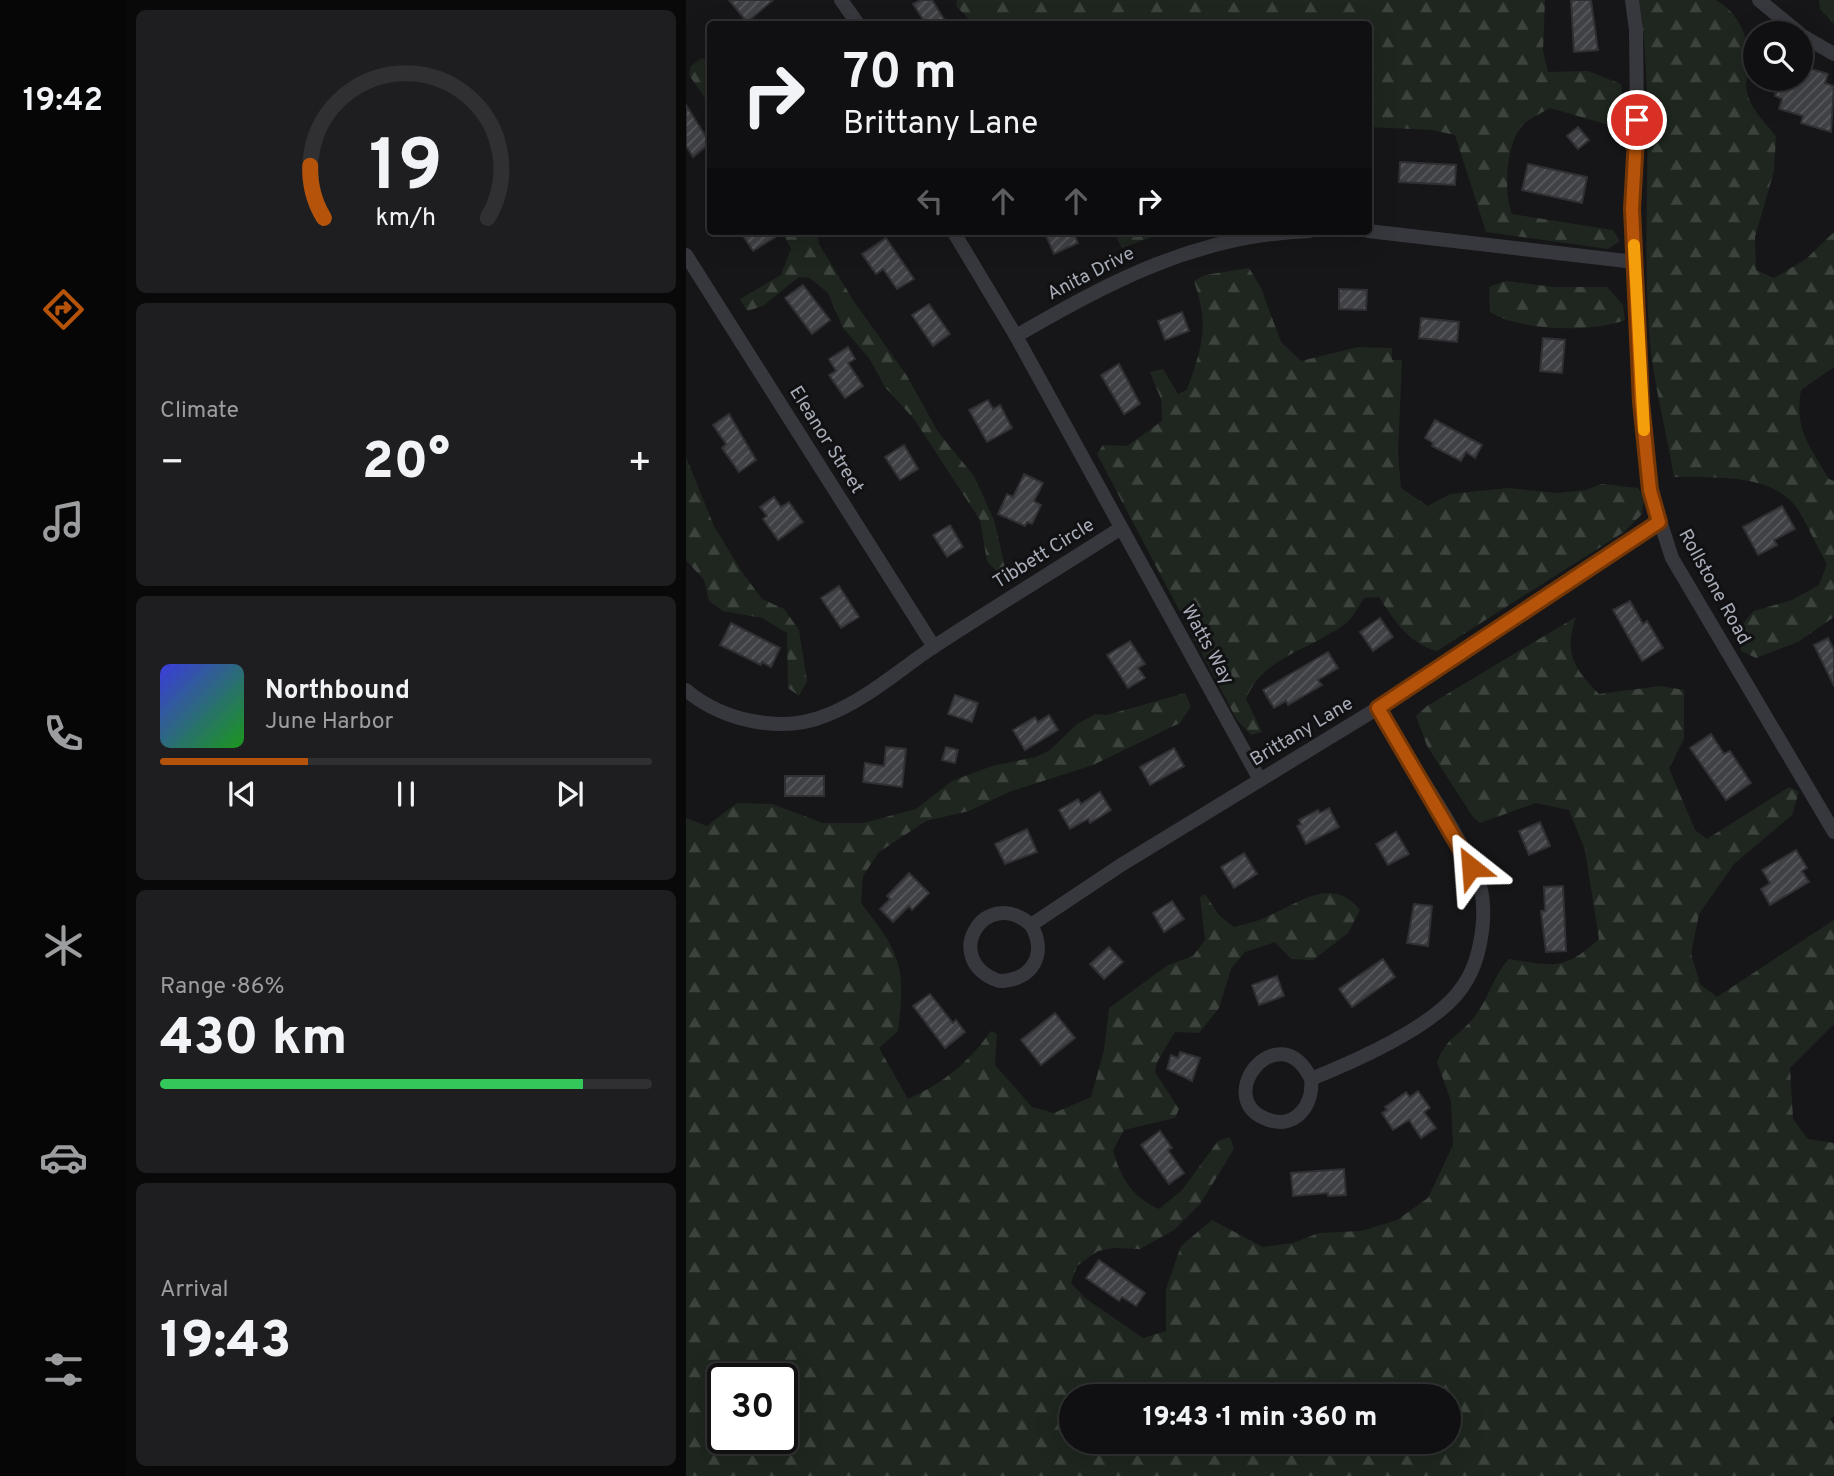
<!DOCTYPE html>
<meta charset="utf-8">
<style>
:root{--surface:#101012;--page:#1e1e20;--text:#f1f3f6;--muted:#9c9d9f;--line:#303032;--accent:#b45309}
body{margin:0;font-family:Overpass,sans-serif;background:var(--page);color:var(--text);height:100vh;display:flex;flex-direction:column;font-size:26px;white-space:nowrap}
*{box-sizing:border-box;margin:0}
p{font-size:23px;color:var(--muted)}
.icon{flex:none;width:38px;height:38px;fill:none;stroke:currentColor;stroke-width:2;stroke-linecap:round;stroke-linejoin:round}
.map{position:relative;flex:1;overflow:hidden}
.drawer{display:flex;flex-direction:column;gap:10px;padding:10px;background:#09090a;width:560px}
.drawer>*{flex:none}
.top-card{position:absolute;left:21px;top:21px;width:665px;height:214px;border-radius:7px;box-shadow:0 7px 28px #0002,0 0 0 2px var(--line);background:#101012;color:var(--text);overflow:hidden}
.tools{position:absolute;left:1057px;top:21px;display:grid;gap:14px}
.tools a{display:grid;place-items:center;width:70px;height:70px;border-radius:50%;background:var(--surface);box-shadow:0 7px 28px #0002,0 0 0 2px var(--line);font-size:35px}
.speed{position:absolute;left:21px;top:1363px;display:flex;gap:14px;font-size:35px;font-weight:700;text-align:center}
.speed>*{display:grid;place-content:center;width:91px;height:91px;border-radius:50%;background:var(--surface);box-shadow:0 7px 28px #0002,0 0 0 2px var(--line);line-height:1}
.speed .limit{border:4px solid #111;border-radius:10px;background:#fff;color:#111}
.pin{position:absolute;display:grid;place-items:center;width:60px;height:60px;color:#fff;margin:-30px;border:4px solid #fff;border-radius:50%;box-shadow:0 2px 7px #0007}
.me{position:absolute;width:77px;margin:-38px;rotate:332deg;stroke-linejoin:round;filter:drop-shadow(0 0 5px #0008)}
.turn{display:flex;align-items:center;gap:24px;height:147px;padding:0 21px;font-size:32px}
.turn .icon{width:91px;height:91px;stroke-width:2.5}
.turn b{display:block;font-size:49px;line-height:60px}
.lanes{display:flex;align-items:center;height:66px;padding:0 21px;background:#0003;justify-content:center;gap:35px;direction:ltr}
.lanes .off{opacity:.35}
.big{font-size:52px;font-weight:800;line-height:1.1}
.drawer .tile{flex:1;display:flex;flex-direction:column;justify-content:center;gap:10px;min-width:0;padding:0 24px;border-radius:10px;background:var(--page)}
.drawer .dial{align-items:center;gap:0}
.dial svg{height:182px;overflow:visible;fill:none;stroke:var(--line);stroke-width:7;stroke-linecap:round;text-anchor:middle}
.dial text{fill:var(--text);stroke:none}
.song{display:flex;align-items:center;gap:21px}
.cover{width:84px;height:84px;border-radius:10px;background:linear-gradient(135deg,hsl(240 70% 55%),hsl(120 70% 35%))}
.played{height:7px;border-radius:4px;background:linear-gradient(90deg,var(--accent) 30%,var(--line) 30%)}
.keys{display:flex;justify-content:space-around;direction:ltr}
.heat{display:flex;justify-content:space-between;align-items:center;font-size:38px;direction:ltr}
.charge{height:10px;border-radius:5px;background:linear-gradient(90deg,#34c759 86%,var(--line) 0)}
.trip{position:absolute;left:373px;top:1384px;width:402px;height:70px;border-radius:35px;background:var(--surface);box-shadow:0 7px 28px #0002,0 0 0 2px var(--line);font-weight:800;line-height:70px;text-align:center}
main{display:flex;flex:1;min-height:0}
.tab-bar{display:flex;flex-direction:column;width:126px;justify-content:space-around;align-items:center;background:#060607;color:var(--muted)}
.tab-bar .icon{width:49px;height:49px}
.tab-bar .on{color:var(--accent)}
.tab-bar b{font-size:32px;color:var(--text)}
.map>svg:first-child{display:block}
</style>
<main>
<nav class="tab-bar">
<b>19:42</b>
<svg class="icon on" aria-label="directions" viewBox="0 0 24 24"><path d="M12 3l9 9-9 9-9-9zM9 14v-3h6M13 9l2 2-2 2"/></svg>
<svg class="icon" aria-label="music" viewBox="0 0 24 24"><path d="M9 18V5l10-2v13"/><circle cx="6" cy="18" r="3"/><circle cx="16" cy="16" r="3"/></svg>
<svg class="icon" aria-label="phone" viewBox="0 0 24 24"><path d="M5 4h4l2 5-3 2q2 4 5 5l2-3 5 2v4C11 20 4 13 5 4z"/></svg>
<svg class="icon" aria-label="climate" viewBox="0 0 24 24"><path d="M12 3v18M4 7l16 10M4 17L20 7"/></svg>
<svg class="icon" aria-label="car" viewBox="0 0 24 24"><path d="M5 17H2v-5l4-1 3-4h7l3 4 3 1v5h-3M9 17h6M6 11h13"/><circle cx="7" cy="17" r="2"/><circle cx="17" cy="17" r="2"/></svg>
<svg class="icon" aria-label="filters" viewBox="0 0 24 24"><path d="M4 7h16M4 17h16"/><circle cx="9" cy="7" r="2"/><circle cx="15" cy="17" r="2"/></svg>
</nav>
<section class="drawer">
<div class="tile dial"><svg viewBox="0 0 100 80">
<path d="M14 69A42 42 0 1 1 86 69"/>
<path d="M14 69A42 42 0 0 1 8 46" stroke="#b45309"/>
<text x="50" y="56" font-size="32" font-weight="700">19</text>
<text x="50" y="72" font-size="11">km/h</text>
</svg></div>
<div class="tile"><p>Climate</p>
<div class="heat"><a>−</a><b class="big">20°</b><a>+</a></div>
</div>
<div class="tile">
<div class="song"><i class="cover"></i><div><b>Northbound</b><p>June Harbor</p></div></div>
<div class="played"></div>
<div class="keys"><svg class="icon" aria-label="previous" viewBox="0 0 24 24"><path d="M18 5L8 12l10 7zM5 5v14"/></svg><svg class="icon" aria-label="pause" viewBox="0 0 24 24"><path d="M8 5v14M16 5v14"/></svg><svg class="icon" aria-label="next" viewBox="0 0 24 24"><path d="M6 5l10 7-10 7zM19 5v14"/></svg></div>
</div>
<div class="tile"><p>Range · 86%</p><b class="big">430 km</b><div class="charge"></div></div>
<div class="tile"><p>Arrival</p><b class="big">19:43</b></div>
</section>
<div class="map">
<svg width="1148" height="1476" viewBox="0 0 1148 1476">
<defs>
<pattern id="forest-firs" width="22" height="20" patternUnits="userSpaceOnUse" patternTransform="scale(1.75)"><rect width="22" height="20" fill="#1e261f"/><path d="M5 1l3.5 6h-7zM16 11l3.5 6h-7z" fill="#3c433d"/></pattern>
<pattern id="building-hatch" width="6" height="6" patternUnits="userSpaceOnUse" patternTransform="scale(1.75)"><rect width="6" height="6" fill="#404145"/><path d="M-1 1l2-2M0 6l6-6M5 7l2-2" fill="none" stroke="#595a5e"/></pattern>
</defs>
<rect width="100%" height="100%" fill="#161618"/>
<g fill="url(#forest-firs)" fill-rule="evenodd">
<path d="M271,0h588l-2,51 5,21 40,-1 33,13 3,31 -5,13 -69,-20c-8,5 -18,9 -25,15 -19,15 -22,70 -13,91l101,16 7,11 -12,8 -122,-17 -31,-97 -23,-5 -63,-3 -1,-103h-394l-18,-18z"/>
<path d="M953,0h77c23,13 33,38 34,64 0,7 -4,14 -4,21 1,21 18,36 30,51l-2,35 -19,66 1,33 18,8 32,-19 28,-27v135l-33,23c-7,40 9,56 28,89l5,2v136l-36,25 -42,16 -15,-7 -4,-21 17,-19 38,-11 27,-15 8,-21c-10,-17 -18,-36 -28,-53 -25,-39 -84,-33 -125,-34 -8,-48 -22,-98 -25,-147 -8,-110 7,-222 -10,-330z"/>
<polygon points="1133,0 1148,0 1148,24 1134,9"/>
<polygon points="16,58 24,62 24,105 3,75 5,66"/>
<polygon points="96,231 131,231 133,244 167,300 221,376 252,432 288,476 308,520 319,567 313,574 301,561 294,520 228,419 199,387 183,358 157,328 142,293 124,278 113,277 77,306 61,311 54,299 95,275 105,249"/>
<polygon points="427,231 482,231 436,248"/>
<path d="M563,268l12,20 20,54 20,19 57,-14 34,1v12h10l-4,94 3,34 27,18 22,-12 58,-6 49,5 29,-3 16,-6 36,4 6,10 -2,16 -18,18 -187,119c-28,-7 -43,-31 -58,-54l-15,1c-5,8 -11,20 -19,26 -34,26 -82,32 -99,75l16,33 -11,3 -14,-15 -140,-266 6,-9 24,1 35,-25 -1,-22 -11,-27 13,-3 15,25 9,-4c15,-44 23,-63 7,-109l11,-6z"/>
<path d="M819,281l49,6h53l16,18 2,15c-33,13 -106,11 -135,-8l-1,-25z"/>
<polygon points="0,457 28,526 56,572 76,599 98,609 113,630 121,681 113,696 102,688 101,633 76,618 37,611 23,601 18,580 0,560"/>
<path d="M890,617c-13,37 -1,52 23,77l61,-8 24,4v49l-15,29 26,62 12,9 82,-52 10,5 -7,23 -58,49 -35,50 -8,40 9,30 17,13 117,-77v104l-44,44 3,51 15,20 26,4v273l-4,3 4,5v52h-1148v-658l21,8 30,-23 35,1 51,19h40l53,-14 36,-28 40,-15 44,-9 14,-7 27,-26 18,-10 12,1 78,-22 6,13 -11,17 -87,42 -84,27 -40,19 -43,10 -47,31 -16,24 -2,27c40,51 45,64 37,128l-19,17 29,51c37,-17 60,-36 83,-68l6,3 -2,31 37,42 22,6 37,-16 13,-47 5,-42 59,-43 25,-9 12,-16 -5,-43 5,-3 14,21 15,12c12,-3 25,-6 37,-12 30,-14 63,-39 89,-5l-12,23 -35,27 -22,-1 -16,-17 -30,10 -14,17 -12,39 -20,25 -24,-1 -18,30 -2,10 24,37 -4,9 -51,12 -11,20c7,27 19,47 46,59l23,-19 36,-49 12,-4 4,12 -34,55 -26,26 -34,19 -27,-1 -15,3 -21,15 -6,17 14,15 58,40 23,-7v-42l15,-43 31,-26 51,27 30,-4 26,-10 42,-2 36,-11 31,-22 25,-53 -2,-44 -14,-39c11,-27 23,-26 38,-46 14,-18 18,-40 34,-57 45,7 55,12 90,-20l-14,-89 -16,-40 -33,-7 -56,20 -7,-6 -46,-71 -11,-30 11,-10zM37,1379h59v59h-59zM385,1396h378v46h-378z"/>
</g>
<g fill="url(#building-hatch)" stroke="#303034" stroke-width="2">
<polygon points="43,0 87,0 61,22"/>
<polygon points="235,0 246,0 261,24 240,24 227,4"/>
<polygon points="885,0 905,0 912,50 888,52"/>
<polygon points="1115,66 1142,74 1139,83 1148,86 1145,132 1115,123 1117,116 1093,109 1096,99 1089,96 1094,79 1115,79"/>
<polygon points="0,105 24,143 7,157 0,146"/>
<polygon points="892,127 903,140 892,149 881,136"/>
<polygon points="714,162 770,165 769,185 713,182"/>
<polygon points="842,164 901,177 896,203 836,190"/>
<polygon points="54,231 99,231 67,251"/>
<polygon points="358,231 387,231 392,243 368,254"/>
<polygon points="200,238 228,279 211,289 197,269 190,274 176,254"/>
<polygon points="117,285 144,320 126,334 99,298"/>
<polygon points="653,289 681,290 680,310 653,309"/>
<polygon points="243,304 264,334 247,346 226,315"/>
<polygon points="496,312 503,331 479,340 472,321"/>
<polygon points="735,318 773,322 771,342 733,338"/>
<polygon points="857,338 879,340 876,373 854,371"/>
<polygon points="162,347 169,359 162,363 177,386 159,398 143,375 150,371 143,359"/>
<polygon points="433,364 454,404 438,414 415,375"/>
<polygon points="302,400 307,409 314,405 326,428 301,442 283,410"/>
<polygon points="43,414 70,460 53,472 36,448 40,444 27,425"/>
<polygon points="749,420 796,445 789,458 780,452 775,461 746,446 747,443 739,438"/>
<polygon points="218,445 232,469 214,480 199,457"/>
<polygon points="338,474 357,483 348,501 355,505 346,524 341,522 339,526 312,514 321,494 327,497"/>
<polygon points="88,497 95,507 103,502 117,522 92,540 77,519 81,516 74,507"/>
<polygon points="1096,506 1109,529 1088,540 1091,545 1072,555 1057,527"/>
<polygon points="264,525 277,547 261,557 247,535"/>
<polygon points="153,586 173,617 155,628 135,598"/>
<polygon points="944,601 957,624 961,621 977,648 956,661 927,610"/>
<polygon points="694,618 707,637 687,651 674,632"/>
<polygon points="45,623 94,648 85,667 76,662 75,665 34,645"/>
<polygon points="1142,638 1148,650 1148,686 1128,645"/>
<polygon points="444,641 459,664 452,668 459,678 442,688 421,655"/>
<polygon points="642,652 652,668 632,680 636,685 602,705 600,701 588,708 577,690"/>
<polygon points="269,695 292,703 286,722 262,714"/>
<polygon points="363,715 372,730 339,750 327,730 349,717 352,722"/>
<polygon points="1025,734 1038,754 1044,751 1065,783 1040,800 1004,748"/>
<polygon points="200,747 220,749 216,787 177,782 179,763 198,766"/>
<polygon points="260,747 272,750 269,763 256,760"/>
<polygon points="488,748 498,766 464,785 454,767"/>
<rect x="99" y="776" width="39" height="20"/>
<polygon points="414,792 425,810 404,823 402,819 384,829 373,810 392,799 395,804"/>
<polygon points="643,808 653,827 620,844 611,826 615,824 613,820 632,810 634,813"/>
<polygon points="854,822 864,846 843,855 833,831"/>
<polygon points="341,829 351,852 319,864 309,844"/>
<polygon points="710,832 723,854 702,865 690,844"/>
<polygon points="1110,850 1121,868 1116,871 1123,882 1084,905 1075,889 1084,883 1076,870"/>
<polygon points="558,853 571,874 548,888 535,867"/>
<polygon points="223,873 243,893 226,910 223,906 207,922 194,909 204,899 201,896"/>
<polygon points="877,886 880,951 860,952 855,911 859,911 858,887"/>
<polygon points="486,901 498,919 478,932 467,913"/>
<polygon points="728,904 746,906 742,946 721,943"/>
<polygon points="423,947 437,962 418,979 404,964"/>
<polygon points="697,959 709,977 666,1007 653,989"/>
<polygon points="591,976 598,996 573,1005 566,985"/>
<polygon points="244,994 267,1023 270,1020 279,1032 259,1048 227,1006"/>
<polygon points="369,1013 389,1038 355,1065 335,1040"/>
<polygon points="494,1052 514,1058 506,1081 481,1069 485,1055 492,1058"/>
<polygon points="732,1091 744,1108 738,1112 750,1128 735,1138 723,1120 707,1130 696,1113 701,1110 699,1107 720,1092 724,1097"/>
<polygon points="474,1131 486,1148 482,1150 498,1173 483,1184 455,1145"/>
<polygon points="658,1169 660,1195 642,1196 642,1193 607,1196 605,1173"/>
<polygon points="413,1260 459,1293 450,1306 436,1297 433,1301 400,1278"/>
</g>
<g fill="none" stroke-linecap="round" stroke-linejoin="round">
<g stroke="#37383d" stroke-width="14">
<polyline points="155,0 172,24"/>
<polyline points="946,0 950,30 951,120 946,209 955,402 964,490 986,558 1148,832"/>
<polyline points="1073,0 1113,33"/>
<polyline points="1115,35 1148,54"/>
<polyline points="267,231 330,336 574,780"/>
<polyline points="682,231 949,262"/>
<polyline points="0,255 248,647"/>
<path d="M330,336c95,-55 181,-101 294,-105"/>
<path d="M0,690c37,31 96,44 141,25 39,-15 73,-46 108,-69 61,-40 124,-78 186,-118"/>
<path d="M345,925c17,29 1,56 -32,56 -60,-21 -14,-97 32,-56l90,-60 257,-157 281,-186"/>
<path d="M625,1079c3,25 -15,50 -42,41 -60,-20 10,-108 42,-41 42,-17 117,-50 146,-85 16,-19 22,-40 25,-63 2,-14 2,-34 -3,-48 -24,-61 -69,-117 -101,-175"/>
</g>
</g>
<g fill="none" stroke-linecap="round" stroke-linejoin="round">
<g stroke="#753606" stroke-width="18">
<polyline id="route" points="785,867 692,708 973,522 964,490 955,402 946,209 951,120"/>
</g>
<use href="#route" stroke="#b45309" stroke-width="12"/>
<polyline stroke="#f59e0b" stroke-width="12" points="948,245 958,430"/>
</g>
<g text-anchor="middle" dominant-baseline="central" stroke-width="6" stroke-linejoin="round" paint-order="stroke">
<g font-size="19" fill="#a8adb8" stroke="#111113">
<text transform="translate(405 274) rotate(-27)">Anita Drive</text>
<text transform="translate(140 440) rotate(58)">Eleanor Street</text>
<text transform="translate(358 554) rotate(-32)">Tibbett Circle</text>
<text transform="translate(1028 587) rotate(61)">Rollstone Road</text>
<text transform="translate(521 645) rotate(61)">Watts Way</text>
<text transform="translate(616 732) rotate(-31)">Brittany Lane</text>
</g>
</g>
</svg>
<div class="tools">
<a><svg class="icon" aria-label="search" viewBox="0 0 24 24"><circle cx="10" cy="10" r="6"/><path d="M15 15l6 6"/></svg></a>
</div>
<div class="speed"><div class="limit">30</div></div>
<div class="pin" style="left:951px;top:120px;background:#d93025"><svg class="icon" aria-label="arrive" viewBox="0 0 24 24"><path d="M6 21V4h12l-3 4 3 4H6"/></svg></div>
<svg class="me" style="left:785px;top:867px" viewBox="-20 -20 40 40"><path d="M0-17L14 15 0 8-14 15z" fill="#b45309" stroke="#fff" stroke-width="4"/></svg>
<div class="trip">19:43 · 1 min · 360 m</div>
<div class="top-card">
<div class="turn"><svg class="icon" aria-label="right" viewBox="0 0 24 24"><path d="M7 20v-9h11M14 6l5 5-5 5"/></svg><div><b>70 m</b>Brittany Lane</div></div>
<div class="lanes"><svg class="icon off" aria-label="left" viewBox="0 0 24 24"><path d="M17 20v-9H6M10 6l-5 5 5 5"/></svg><svg class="icon off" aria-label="ahead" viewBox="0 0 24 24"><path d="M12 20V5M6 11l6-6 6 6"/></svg><svg class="icon off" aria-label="ahead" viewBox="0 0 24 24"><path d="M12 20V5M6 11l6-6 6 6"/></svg><svg class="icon" aria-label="right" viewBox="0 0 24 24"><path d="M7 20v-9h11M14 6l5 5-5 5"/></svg></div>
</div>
</div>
</main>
